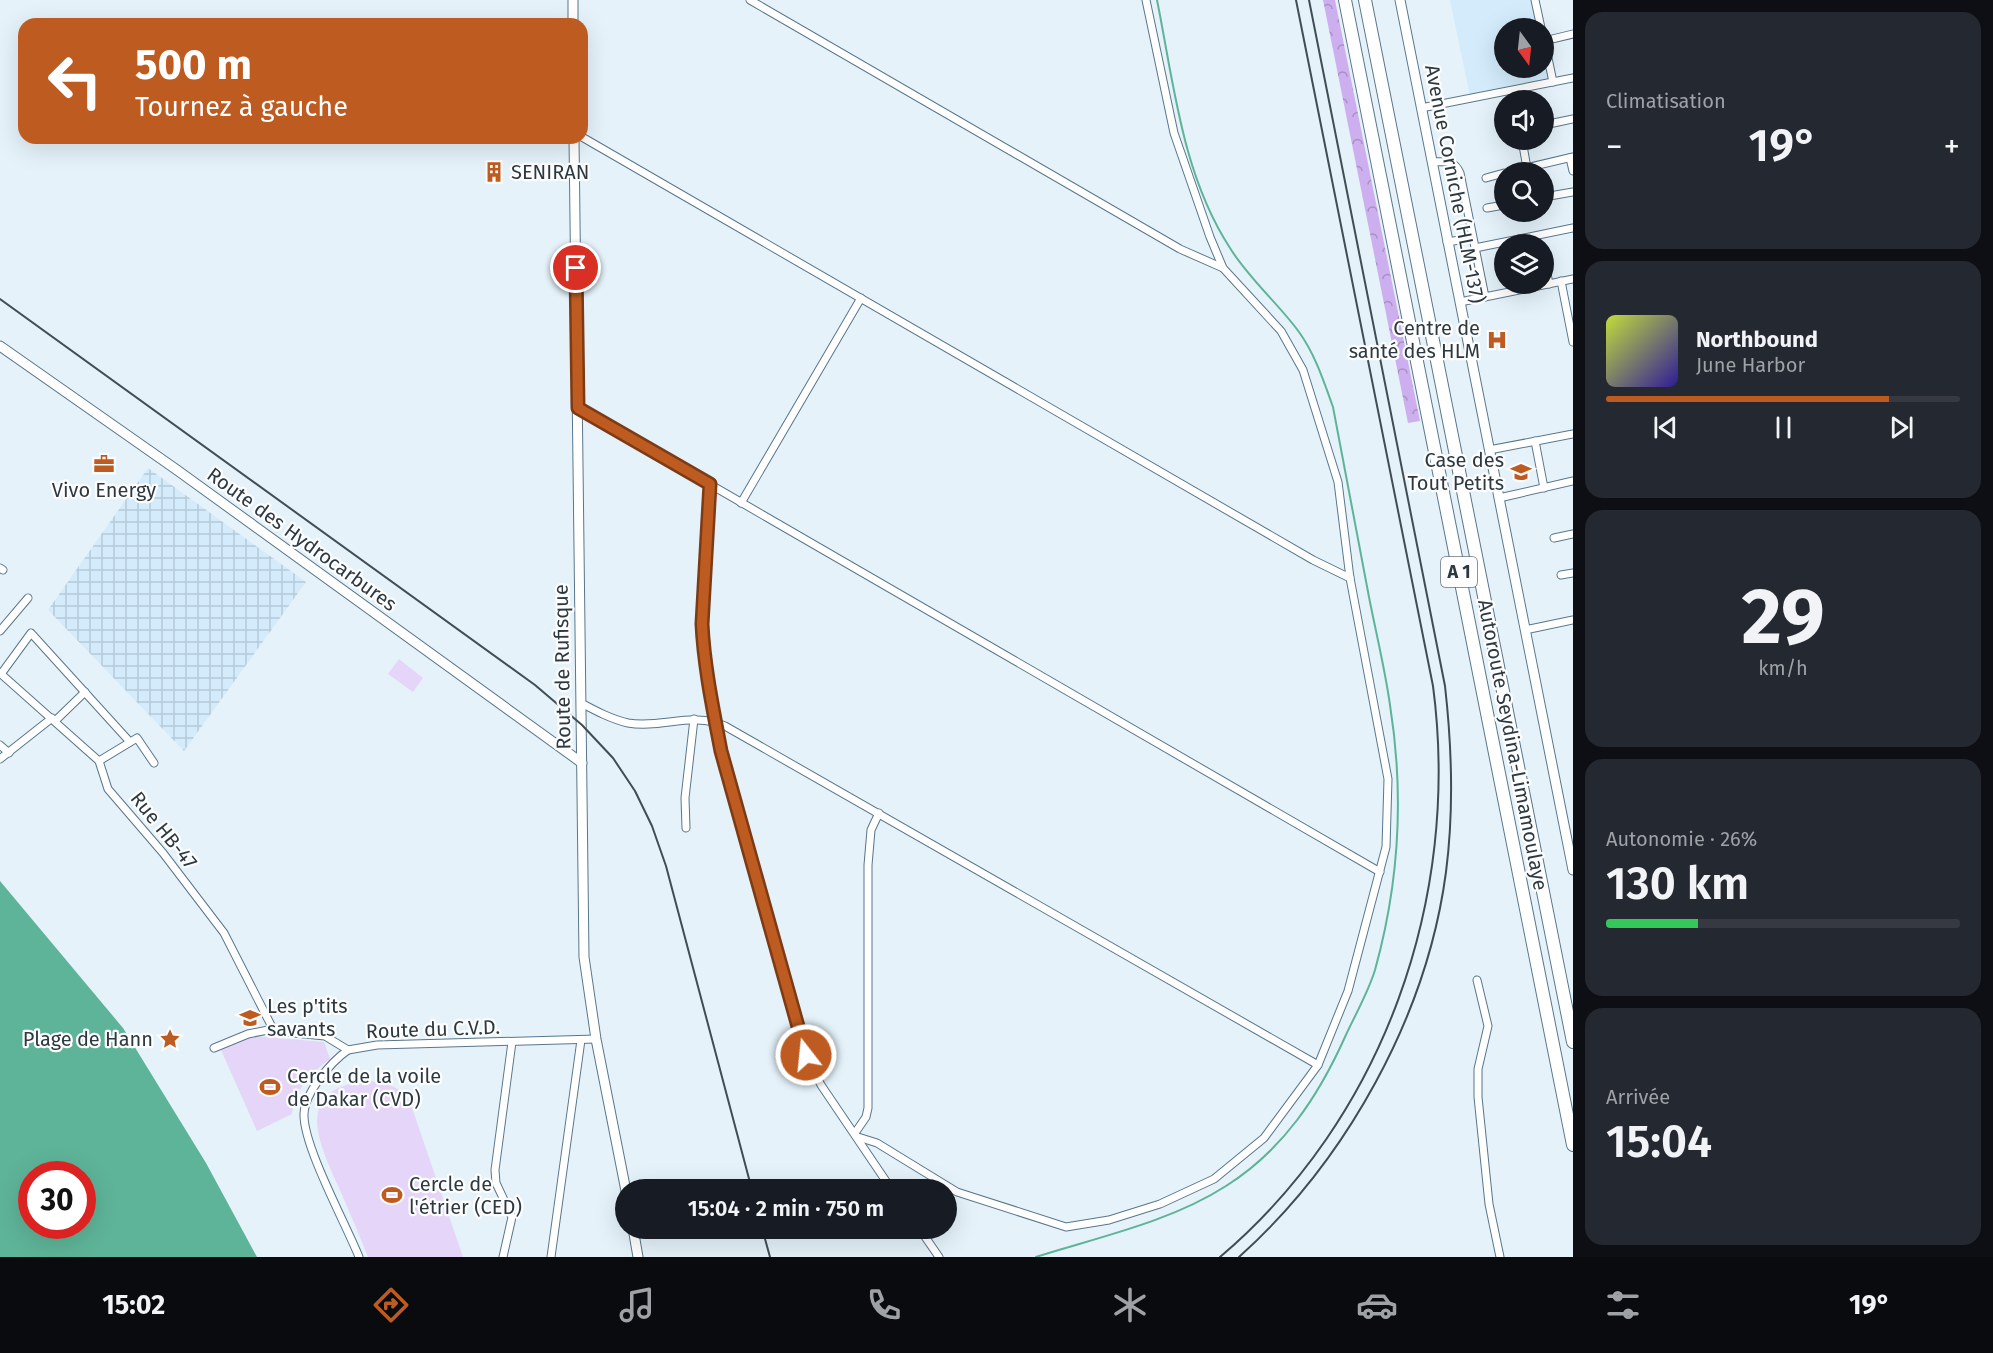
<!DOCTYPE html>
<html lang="fr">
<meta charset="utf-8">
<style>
:root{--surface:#171b24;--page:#242831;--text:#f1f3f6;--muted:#9ea1a6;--line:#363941;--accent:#be5b20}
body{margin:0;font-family:"Fira Sans",sans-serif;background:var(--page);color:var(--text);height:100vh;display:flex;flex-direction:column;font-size:22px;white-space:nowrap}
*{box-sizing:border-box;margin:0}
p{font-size:20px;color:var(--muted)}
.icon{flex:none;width:33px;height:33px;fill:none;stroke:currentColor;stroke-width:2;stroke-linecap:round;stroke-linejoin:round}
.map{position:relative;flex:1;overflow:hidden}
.details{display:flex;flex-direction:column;gap:12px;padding:12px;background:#0d0f14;width:420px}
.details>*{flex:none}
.hud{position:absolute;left:18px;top:18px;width:570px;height:126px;border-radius:18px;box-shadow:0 6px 24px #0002;background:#be5b20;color:#fff;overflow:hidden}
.needle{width:39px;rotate:165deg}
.buttons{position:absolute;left:1494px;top:18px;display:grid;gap:12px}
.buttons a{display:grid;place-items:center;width:60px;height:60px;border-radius:50%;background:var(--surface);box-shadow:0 6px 24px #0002;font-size:30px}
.speed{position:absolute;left:18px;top:1161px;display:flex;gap:12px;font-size:30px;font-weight:700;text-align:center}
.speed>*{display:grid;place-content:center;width:78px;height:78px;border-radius:50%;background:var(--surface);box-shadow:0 6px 24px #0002;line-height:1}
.speed .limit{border:9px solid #d22;background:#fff;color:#111}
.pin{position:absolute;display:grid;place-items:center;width:51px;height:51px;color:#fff;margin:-26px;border:3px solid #fff;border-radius:50%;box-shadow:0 2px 6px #0007}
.me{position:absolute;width:66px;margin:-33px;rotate:344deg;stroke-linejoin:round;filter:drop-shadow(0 0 4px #0008)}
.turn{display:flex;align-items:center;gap:21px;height:126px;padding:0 18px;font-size:27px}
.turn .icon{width:78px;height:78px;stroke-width:2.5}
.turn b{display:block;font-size:42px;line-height:51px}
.big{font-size:45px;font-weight:600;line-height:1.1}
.details .card{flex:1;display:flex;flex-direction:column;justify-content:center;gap:9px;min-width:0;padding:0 21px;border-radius:18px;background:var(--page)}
.details .dial{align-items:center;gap:0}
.dial b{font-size:78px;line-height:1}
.song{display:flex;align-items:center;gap:18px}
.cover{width:72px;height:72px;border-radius:9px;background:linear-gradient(135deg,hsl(70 70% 55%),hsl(250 70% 35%))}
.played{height:6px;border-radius:3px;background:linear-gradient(90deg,var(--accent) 80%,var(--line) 80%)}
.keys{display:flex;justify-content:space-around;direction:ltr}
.heat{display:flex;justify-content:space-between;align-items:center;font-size:33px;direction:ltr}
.charge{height:9px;border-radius:4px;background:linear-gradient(90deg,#34c759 26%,var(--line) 0)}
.trip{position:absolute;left:615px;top:1179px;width:342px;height:60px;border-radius:30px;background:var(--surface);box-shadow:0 6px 24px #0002;font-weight:600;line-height:60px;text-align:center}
.menu{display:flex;height:96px;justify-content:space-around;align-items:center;background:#090b0e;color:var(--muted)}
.menu .icon{width:42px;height:42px}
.menu .active{color:var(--accent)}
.menu b{font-size:27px;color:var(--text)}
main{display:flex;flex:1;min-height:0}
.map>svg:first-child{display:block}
</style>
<main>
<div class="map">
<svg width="1573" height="1257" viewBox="0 0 1573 1257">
<defs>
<pattern id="industrial-grid" width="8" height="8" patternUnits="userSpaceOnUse" patternTransform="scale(1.5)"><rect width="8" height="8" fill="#d3ebfb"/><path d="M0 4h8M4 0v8" fill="none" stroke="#b5cad8"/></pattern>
<pattern id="forest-crowns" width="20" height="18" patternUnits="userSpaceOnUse" patternTransform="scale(1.5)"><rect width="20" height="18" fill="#cdafef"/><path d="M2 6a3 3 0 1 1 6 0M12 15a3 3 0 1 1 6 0" fill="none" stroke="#a78fc3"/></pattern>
</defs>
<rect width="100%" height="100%" fill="#e5f2fa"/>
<polygon fill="#d3ebfb" points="1450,0 1532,0 1538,28 1504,28 1504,68 1544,68 1544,52 1550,80 1470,96"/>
<polygon fill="url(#industrial-grid)" points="148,468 306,582 184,751 48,610"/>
<polygon fill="url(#forest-crowns)" points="1323,0 1335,0 1420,421 1408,423"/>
<g fill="#e5d5f9">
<polygon points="399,659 423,678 413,692 388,674"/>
<path d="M253,1036l71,6 6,17c-19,14 -35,30 -38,55l-35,17 -36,-81z"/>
<path d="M363,1081c20,0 32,3 46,18l54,158h-95c-9,-23 -19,-46 -29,-69 -19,-44 -47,-96 24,-107z"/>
</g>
<path fill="#5eb498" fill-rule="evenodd" d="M0,881l123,147 83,135 51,94h-257zM32,1174h50v52h-50z"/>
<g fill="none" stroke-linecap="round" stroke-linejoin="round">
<path stroke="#5eb498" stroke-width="2" d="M1036,1257c63,-20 134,-35 190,-71 57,-36 92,-89 119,-149 10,-22 23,-44 30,-67 24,-86 29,-177 15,-265 -5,-36 -14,-72 -21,-108 -12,-63 -24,-126 -36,-190 -9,-25 -18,-53 -34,-75 -21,-29 -50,-53 -69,-84 -48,-74 -56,-164 -73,-248"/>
<g stroke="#5a768a" stroke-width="9">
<g id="street">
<polyline points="750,0 1180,249 1223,268"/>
<polyline points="1535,0 1541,28"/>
<polyline points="1544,39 1553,82"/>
<polyline points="1544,41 1573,34"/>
<polyline points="1421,108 1573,78"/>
<polyline points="1544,125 1573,119"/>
<polyline points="582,137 1313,560 1350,578"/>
<polyline points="1522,140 1527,168"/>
<polyline points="1570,158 1573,171"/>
<path d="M1432,162c13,0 22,-3 28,11l25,124"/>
<polyline points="1509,172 1573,157"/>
<polyline points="1486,178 1504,173"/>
<polyline points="1544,197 1573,192"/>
<polyline points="1487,208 1504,205"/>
<polyline points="1447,242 1472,238"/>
<polyline points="1475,248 1573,228"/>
<polyline points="1544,258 1549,284"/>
<polyline points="1561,281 1573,342"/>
<polyline points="1460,302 1573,279"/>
<polyline points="578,408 1380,872"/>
<polyline points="1535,441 1544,488"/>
<polyline points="1489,450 1573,434"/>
<polyline points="710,485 702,624 715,721 806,1055 821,1085 892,1190"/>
<polyline points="1499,498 1573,481"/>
<polyline points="741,503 861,298"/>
<polyline points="1554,538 1573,534"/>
<polyline points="0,568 3,570"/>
<polyline points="1561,575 1573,573"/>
<polyline points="1525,630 1573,620"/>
<polyline points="0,631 28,598"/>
<polyline points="0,673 99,761 108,789 163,853 224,933 274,1031 325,1036 348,1050 377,1045 596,1039"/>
<polyline points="1,674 31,633 130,742"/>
<path d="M581,703c15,8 30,16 47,20 33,6 65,-12 97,3l593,339"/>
<polyline points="55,721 85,692"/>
<polyline points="0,745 9,753"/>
<polyline points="0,759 52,718"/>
<polyline points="99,761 137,738 154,763"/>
<polyline points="686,828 685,798 694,719"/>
<polyline points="1477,980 1488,1026 1478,1069 1478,1097 1489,1204 1500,1257"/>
<polyline points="214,1048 248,1034 273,1029"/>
<path d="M348,1050c-17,12 -43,42 -44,64 -1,32 42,110 55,143"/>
<polyline points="855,1133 866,1117 868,1108 868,865 871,830 879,813"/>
<polyline points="858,1137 877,1143 957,1192 1066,1227 1109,1220 1160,1204 1214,1179 1264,1138 1318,1065 1348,991 1386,847 1388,779 1350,578 1338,482 1303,370 1281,331 1223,268 1210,237 1174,133 1146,0"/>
<polyline points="919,1228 939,1257"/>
<polyline points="503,1257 512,1217 496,1183 495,1170 512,1042"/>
<polyline points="551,1257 581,1040"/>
</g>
</g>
<g stroke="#5a768a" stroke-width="11">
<g id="secondary">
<polyline points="573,0 573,24"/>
<polyline points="1400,0 1573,870"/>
<polyline points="574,138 584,957 596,1039 626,1191"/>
<polyline points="0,346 177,470 582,763"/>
<polyline points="633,1228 638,1257"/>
</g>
</g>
<g stroke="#5a768a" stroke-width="14">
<g id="highway">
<polyline points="1345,0 1573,1145"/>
<polyline points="1365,0 1573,1042"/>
</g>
</g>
<use href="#street" stroke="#fff" stroke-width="7"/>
<use href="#secondary" stroke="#fff" stroke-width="9"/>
<use href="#highway" stroke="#fff" stroke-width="12"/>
<g stroke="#404d55" stroke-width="2">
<polyline points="0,299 535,685 582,725 613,758 635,791 652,826 666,866 752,1190"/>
<polyline points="762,1228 770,1257"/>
<path d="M1220,1257c164,-139 241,-359 213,-571l-137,-686"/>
<path d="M1239,1257c107,-96 188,-241 207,-385 8,-62 6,-124 -1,-186l-136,-686"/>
</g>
</g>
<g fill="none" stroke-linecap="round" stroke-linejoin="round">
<g stroke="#7c3b15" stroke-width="15">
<path id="route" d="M576,268l2,140 132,76 -8,140c2,42 11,85 19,127l85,304"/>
</g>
<use href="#route" stroke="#be5b20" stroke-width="10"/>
</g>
<defs>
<g id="building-bare" transform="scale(1.62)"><path d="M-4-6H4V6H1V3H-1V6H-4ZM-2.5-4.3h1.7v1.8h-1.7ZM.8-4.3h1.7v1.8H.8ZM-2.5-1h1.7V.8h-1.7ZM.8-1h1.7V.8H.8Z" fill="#be5b20" stroke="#fdfdfd" stroke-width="2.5" paint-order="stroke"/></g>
<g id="hospital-bare" transform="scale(1.62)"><path d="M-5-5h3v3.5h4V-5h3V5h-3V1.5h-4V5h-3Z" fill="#be5b20" stroke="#fdfdfd" stroke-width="2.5" paint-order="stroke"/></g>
<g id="office-bare" transform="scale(1.62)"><path d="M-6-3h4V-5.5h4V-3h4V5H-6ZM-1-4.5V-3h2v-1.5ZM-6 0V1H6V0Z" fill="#be5b20" stroke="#fdfdfd" stroke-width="2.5" paint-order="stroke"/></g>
<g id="school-bare" transform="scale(1.62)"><path d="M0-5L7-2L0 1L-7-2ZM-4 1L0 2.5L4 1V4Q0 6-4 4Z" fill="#be5b20" stroke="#fdfdfd" stroke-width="2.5" paint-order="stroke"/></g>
<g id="sight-bare" transform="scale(1.62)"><path d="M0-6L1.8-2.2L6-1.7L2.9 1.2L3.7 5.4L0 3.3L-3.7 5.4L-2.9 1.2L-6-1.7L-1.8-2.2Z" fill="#be5b20" stroke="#fdfdfd" stroke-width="2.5" paint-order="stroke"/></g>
<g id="stadium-bare" transform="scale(1.62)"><path d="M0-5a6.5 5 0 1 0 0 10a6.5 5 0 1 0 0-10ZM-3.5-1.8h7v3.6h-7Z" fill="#be5b20" stroke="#fdfdfd" stroke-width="2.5" paint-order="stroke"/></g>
</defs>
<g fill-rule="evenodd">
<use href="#building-bare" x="494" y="172"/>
<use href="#hospital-bare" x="1497" y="340"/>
<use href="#office-bare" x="104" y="464"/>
<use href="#school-bare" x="1521" y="472"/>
<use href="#school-bare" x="250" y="1018"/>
<use href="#sight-bare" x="170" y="1039"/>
<use href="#stadium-bare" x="270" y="1087"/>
<use href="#stadium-bare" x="392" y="1195"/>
</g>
<g text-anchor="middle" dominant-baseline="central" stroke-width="4.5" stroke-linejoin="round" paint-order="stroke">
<rect fill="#fdfdfd" stroke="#6b7479" stroke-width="1.5" x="1441" y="557" width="36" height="30" rx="4.5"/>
<g font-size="18" font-weight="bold" fill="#2c3941">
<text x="1459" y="572">A 1</text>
</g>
<g font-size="20" fill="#2c3941" stroke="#fdfdfd" text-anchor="start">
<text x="511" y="172">SENIRAN</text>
<text x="1480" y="328" text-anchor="end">Centre de<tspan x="1480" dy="23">santé des HLM</tspan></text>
<text x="1504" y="460" text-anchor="end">Case des<tspan x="1504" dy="23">Tout Petits</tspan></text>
<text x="104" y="490" text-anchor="middle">Vivo Energy</text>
<text x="267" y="1006">Les p'tits<tspan x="267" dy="23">savants</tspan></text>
<text x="153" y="1039" text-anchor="end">Plage de Hann</text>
<text x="287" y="1076">Cercle de la voile<tspan x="287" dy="23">de Dakar (CVD)</tspan></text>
<text x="409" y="1184">Cercle de<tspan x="409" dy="23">l'étrier (CED)</tspan></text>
</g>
<g font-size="20" fill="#2c3941" stroke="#fdfdfd">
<text transform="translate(1455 184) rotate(79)">Avenue Corniche (HLM-137)</text>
<text transform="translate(302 539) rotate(36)">Route des Hydrocarbures</text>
<text transform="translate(562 667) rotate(-91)">Route de Rufisque</text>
<text transform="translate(1513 745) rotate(79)">Autoroute Seydina-Limamoulaye</text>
<text transform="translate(164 830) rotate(51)">Rue HB-47</text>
<text transform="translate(433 1029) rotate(-2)">Route du C.V.D.</text>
</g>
</g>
</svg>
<div class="buttons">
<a><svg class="needle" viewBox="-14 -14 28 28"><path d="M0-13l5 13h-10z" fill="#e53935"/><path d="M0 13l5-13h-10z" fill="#9ea1a6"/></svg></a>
<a><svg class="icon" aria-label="sound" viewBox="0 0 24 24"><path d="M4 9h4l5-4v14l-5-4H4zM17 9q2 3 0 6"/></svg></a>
<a><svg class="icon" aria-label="search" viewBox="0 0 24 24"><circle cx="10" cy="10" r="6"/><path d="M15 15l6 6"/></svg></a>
<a><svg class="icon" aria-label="layers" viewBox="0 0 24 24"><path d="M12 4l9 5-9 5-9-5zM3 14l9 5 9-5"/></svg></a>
</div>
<div class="speed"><div class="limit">30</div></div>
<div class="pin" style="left:576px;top:268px;background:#d93025"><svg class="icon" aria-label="arrive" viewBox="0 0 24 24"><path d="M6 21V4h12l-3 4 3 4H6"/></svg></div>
<svg class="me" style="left:806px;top:1055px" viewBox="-20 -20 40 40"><circle r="17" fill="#be5b20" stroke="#fff" stroke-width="3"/><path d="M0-11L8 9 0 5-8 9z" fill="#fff"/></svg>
<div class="trip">15:04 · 2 min · 750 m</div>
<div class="hud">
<div class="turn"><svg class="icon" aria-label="left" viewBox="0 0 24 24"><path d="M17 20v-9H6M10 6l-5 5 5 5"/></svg><div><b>500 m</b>Tournez à gauche</div></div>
</div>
</div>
<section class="details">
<div class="card"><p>Climatisation</p>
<div class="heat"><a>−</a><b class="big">19°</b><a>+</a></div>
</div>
<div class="card">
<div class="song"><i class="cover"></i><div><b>Northbound</b><p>June Harbor</p></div></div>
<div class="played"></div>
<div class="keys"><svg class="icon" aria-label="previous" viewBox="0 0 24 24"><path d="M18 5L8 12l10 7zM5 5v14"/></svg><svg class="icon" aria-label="pause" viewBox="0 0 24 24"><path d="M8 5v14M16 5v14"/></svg><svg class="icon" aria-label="next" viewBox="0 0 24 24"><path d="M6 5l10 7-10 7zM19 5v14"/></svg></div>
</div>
<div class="card dial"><b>29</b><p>km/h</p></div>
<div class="card"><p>Autonomie · 26%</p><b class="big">130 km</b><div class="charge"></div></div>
<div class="card"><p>Arrivée</p><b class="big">15:04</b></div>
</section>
</main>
<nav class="menu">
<b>15:02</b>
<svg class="icon active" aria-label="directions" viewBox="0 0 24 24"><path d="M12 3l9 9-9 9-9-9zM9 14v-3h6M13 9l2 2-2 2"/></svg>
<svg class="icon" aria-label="music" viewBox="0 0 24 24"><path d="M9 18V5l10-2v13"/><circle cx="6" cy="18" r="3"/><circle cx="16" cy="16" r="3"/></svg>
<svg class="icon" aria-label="phone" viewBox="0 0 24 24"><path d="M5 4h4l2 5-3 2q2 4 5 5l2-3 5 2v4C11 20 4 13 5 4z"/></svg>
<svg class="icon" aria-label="climate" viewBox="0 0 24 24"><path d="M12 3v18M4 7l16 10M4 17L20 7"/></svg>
<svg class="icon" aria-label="car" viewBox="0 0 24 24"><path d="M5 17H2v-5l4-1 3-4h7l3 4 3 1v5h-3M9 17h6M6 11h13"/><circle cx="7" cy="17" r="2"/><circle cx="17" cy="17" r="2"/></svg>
<svg class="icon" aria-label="filters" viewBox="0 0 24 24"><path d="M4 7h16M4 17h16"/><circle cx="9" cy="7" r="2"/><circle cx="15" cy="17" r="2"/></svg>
<b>19°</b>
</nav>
